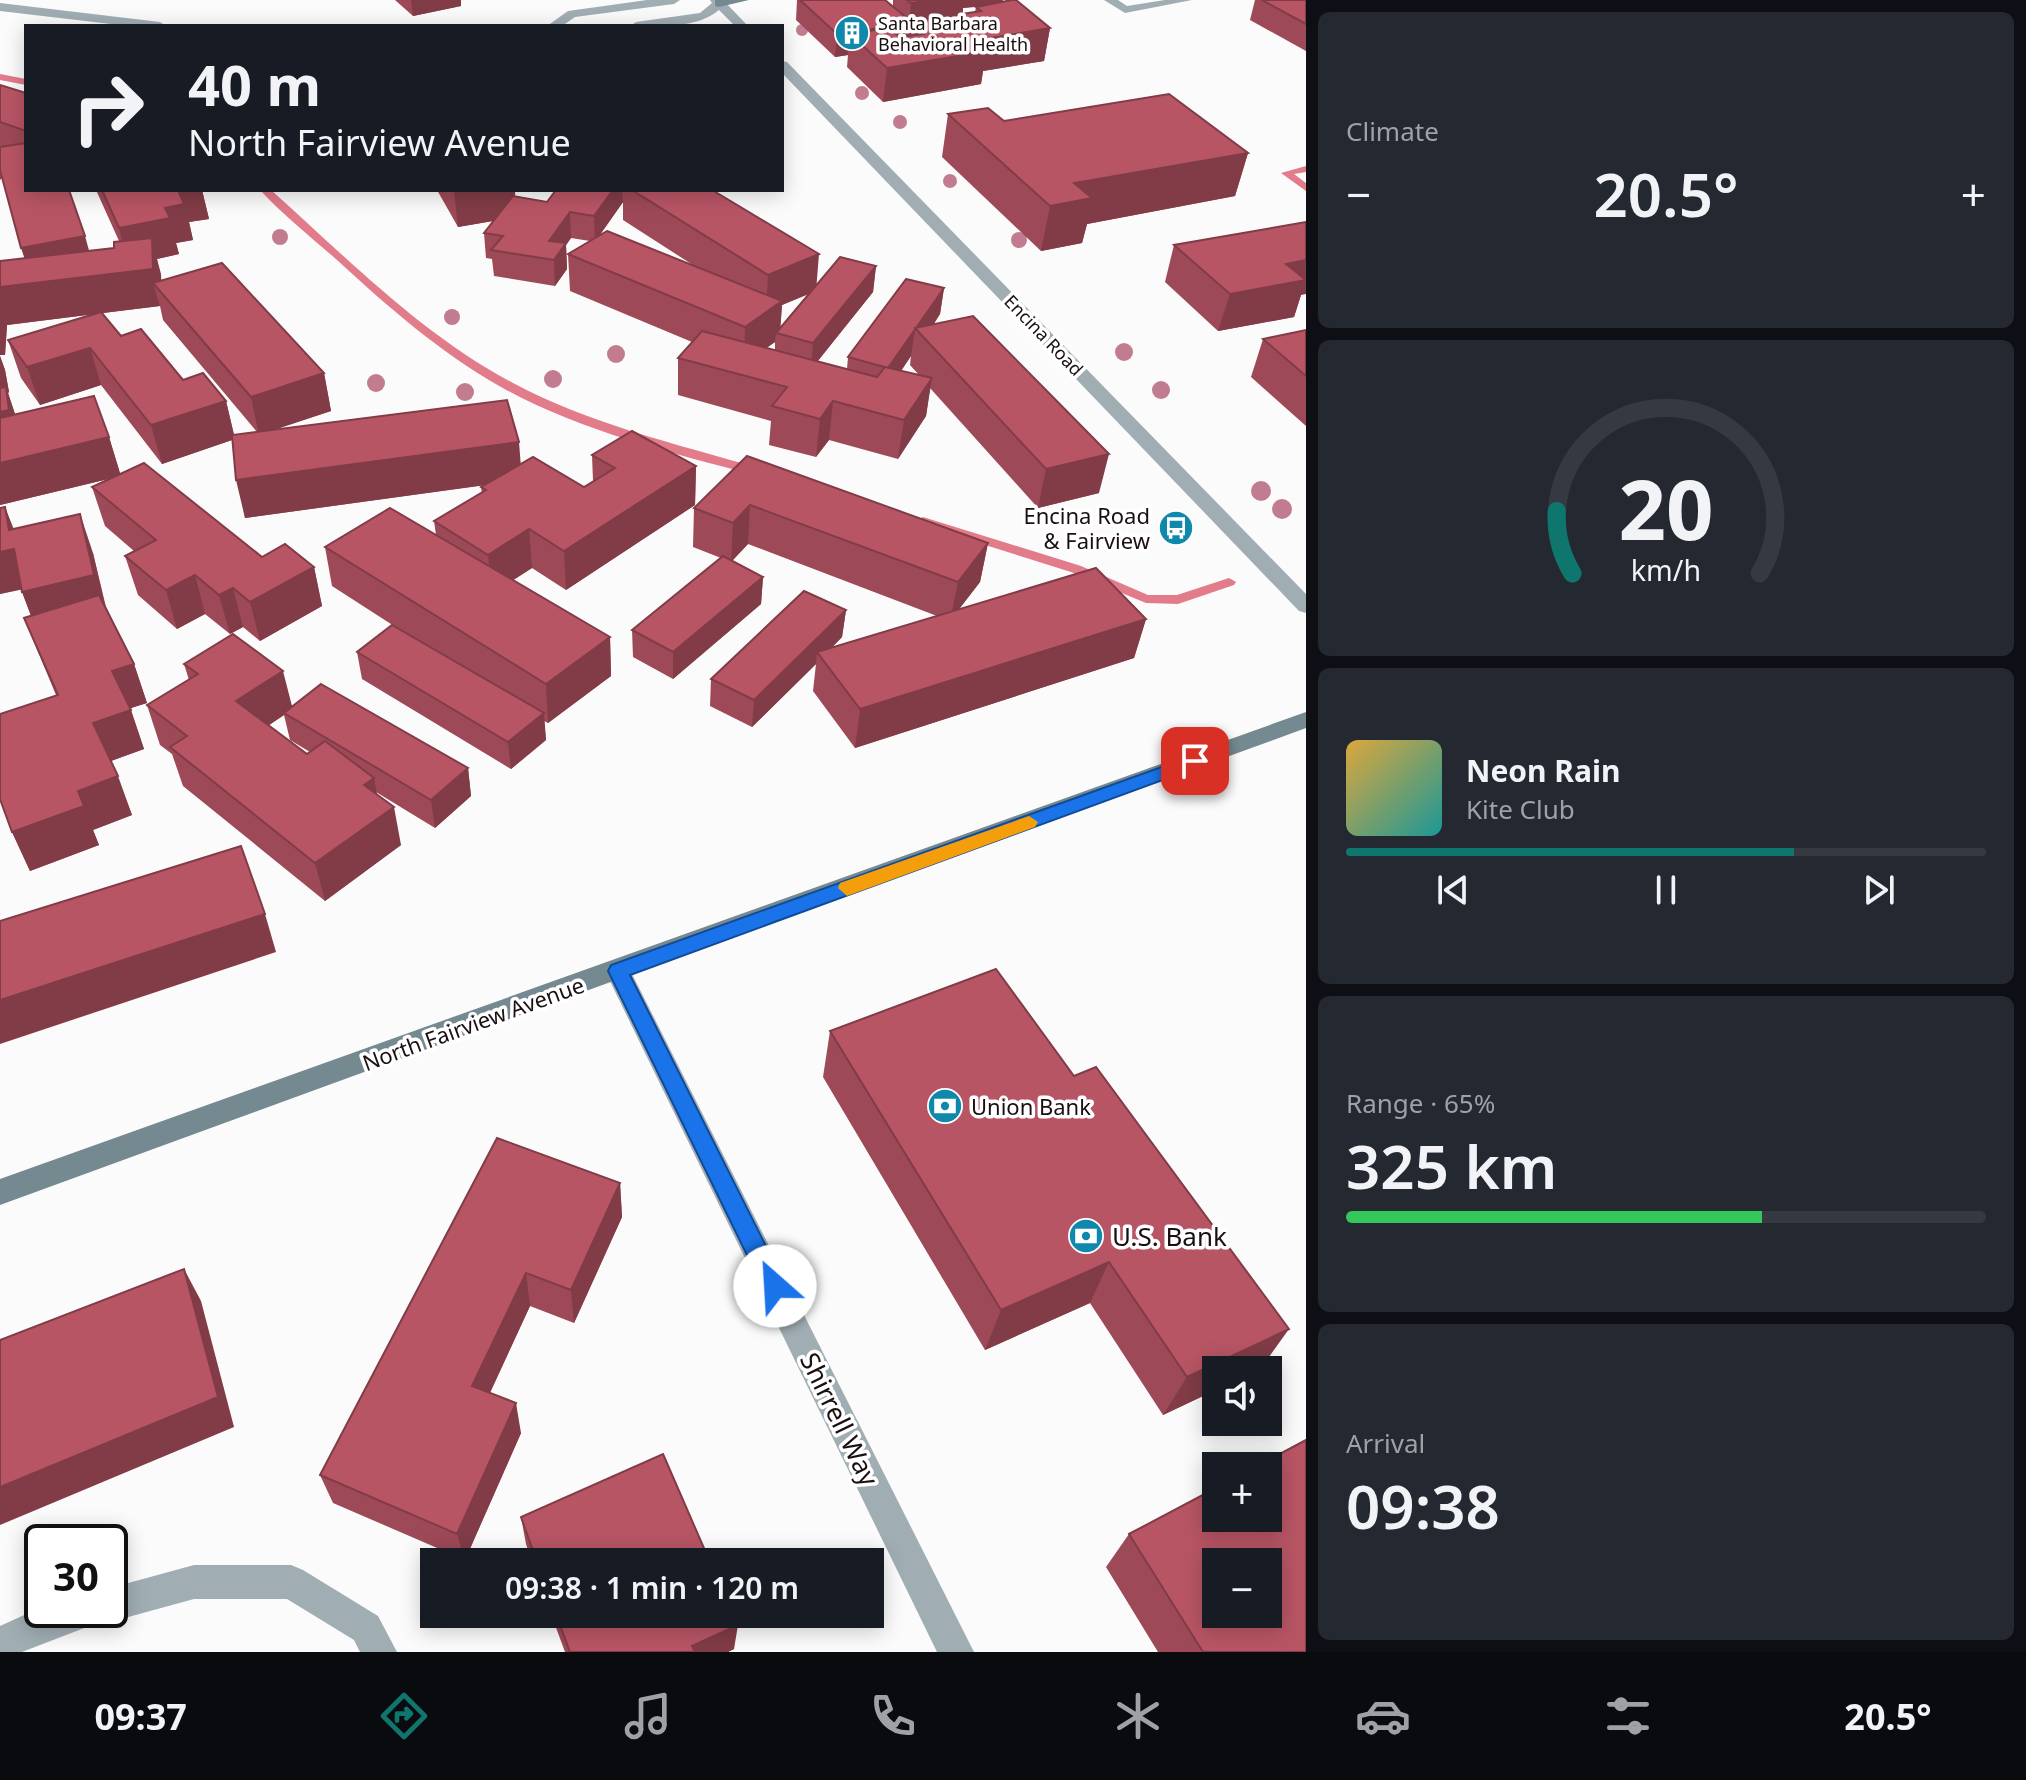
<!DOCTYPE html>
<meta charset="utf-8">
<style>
:root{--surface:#171b24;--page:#242831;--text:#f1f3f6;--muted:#9ea1a6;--line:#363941;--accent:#0f766e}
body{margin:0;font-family:"Noto Sans",sans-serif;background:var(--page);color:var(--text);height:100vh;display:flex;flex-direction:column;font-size:30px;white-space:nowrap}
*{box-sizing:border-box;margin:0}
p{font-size:26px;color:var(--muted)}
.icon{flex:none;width:44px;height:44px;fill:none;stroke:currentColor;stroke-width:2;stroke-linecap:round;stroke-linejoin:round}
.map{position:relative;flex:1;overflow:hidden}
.drawer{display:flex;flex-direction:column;gap:12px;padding:12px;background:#0d0f14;width:720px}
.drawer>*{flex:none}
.top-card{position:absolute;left:24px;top:24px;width:760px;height:168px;border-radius:0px;box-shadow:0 4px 20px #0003;background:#171b24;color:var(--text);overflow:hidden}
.fabs{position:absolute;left:1202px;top:1356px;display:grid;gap:16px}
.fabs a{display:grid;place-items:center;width:80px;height:80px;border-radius:0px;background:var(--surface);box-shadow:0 4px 20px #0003;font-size:40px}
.speed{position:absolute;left:24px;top:1524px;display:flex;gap:16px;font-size:40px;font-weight:700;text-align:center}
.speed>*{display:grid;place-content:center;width:104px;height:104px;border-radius:50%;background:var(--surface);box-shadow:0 4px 20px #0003;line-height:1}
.speed .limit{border:4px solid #111;border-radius:12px;background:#fff;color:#111}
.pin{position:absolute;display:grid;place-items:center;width:68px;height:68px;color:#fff;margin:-34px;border-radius:16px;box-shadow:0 4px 12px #0006}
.me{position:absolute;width:88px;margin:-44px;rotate:334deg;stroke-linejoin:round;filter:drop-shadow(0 0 6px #0008)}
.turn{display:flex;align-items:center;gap:28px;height:168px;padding:0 32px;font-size:36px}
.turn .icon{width:104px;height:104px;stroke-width:2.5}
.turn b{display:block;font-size:56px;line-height:68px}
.big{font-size:60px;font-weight:600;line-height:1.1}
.drawer .tile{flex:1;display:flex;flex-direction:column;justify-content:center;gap:12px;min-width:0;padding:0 28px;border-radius:12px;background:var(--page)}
.drawer .dial{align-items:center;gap:0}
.dial svg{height:208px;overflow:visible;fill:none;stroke:var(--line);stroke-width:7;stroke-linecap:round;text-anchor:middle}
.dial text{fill:var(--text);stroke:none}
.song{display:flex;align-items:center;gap:24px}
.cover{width:96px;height:96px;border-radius:12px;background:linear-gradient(135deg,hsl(40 70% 55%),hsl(180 70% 35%))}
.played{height:8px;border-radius:4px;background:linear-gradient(90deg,var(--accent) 70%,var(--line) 70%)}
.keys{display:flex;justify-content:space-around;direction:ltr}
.heat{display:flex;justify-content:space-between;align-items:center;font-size:44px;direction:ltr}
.charge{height:12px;border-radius:6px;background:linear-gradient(90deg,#34c759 65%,var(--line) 0)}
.trip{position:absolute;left:420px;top:1548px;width:464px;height:80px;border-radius:0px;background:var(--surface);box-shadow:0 4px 20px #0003;font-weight:600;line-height:80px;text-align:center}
.tab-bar{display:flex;height:128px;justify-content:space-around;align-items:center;background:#090b0e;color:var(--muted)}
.tab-bar .icon{width:56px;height:56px}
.tab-bar .on{color:var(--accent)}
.tab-bar b{font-size:36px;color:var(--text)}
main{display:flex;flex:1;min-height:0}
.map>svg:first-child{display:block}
</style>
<main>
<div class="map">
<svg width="1306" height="1652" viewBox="0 0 1306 1652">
<rect width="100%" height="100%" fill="#fbfbfb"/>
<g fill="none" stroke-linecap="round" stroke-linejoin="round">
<g fill="#e27b8a" fill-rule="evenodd">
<polygon points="0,74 26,79 26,85 0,80"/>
<polygon points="1306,166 1306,172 1294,174 1306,183 1306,191 1281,173"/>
<path d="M260,190h11c76,68 151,145 242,193 77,41 163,61 246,85l2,3 -6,4c-85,-22 -177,-45 -254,-88 -60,-34 -113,-80 -164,-127 -26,-23 -54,-45 -77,-70z"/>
<polygon points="923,517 1081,566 1148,595 1177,595 1229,578 1236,582 1234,585 1178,604 1146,603 1071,572 918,524 916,521"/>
</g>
<polygon fill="#a0aeb4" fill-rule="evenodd" points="1104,0 1118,0 1127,6 1165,0 1192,0 1125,13"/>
<g fill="#a0aeb4" fill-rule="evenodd">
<polygon points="647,0 680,0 674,4 575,17 562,26 547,26 568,11"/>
<path d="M710,0h13l25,26h-13l-16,-16c-22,19 -61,16 -89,16l6,-4 64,-9 12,-10z"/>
<polygon points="0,3 160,22 166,26 128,26 0,11"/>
<polygon points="782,61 787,62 1306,594 1306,613 1299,611 782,73"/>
<polygon points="618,961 627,964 974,1652 937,1652 605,971 609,964"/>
<polygon points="194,1565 291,1565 303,1570 378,1616 397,1652 360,1652 354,1640 287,1599 194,1599 110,1622 105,1620 22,1652 0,1652 0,1626 42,1607 42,1610 110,1610 110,1588"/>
</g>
<g fill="#758991" fill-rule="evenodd">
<polygon points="715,0 749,0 719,7 715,6"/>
<polygon points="1306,712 1306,728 0,1205 0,1179"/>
</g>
</g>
<g fill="#c17c90">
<circle cx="802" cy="30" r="6"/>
<circle cx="862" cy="93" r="7"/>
<circle cx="900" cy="122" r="7"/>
<circle cx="950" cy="181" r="7"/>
<circle cx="280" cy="237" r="8"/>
<circle cx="1019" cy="240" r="8"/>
<circle cx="452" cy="317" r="8"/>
<circle cx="1124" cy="352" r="9"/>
<circle cx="616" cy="354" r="9"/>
<circle cx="553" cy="379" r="9"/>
<circle cx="376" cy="383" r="9"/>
<circle cx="1161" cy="390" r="9"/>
<circle cx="465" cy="392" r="9"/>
<circle cx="1261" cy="491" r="10"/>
<circle cx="1282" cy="509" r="10"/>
</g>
<g fill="#9e4957" fill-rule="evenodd">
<polygon points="395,0 461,0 461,6 413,16"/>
<path d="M797,0h88l8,6v-6h110l-1,2 48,26 -6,33 -61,10 -2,13 -98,18 -36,-35 1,-12 -13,2 -39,-37zM976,7l-1,5 -12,2v-6z"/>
<polygon points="1255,0 1306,0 1306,51 1250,20"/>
<path d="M0,85l26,8v97l63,61 25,-3 5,-7 -23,-51h106l7,29 -20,3 4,18 -17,3 3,11 -22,5 4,22 163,92 7,38 -59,19 249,34 63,23 9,-6 -1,-26 104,11 -1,39 -129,85 -34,-22 -19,12 97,57 1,39 -63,47 -4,-2 2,19 -35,29 -149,-90 -5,-27 51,-17 -76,-49 -7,-39 111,-12 -2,-14 48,-28 -1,-6 3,-2 -239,33 -13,-78 -70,24 -61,-79 -61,20 -19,-27 -13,-38 86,-26 -87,11 -2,30 -5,-94 25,-3 -23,-80 -2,2zM160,306l3,14 94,112 -23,3 -8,-34 -43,-21 -62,-44 -19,-23z"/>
<polygon points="948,114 1004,121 1248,153 1235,196 1087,224 1082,243 1041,251 942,157"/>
<path d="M437,190h78v6l32,6 9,-12h156l105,94 59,-18 -3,26 -55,69 29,8 1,-12 96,-69 -4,26 -6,10 165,169 -61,15 -108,-120 -4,28 -28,43 -69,-19 -13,17 -47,-12 2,-24 -93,-26v-37l14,-16 -122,-51 -2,-37 22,-13 -19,-3 -5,7 1,24 -12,17 -61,-10 -2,-17 -6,-1 -2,-25 9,-12 -35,6zM623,202v18l73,47 -97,-31zM808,294l-28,34 2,-23zM775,342v8l-9,-2zM911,356l-1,9 9,10 -18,-4z"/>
<polygon points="1174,245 1301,295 1294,317 1218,331 1165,282"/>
<polygon points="1306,330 1306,426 1251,377 1263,339"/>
<polygon points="0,356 5,370 9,392 8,393 15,414 109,437 120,474 262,557 314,567 322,606 260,641 243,627 230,634 205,614 177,629 138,595 125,556 134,551 105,526 92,487 112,478 0,505"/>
<polygon points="747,456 988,543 980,582 959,609 1146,619 1134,658 855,748 813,691 816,664 752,727 710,706 711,679 846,610 842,637 832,647 937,616 748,544 732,561 763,577 761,604 673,679 633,657 632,630 721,558 693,547 694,508"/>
<polygon points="5,507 13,529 93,553 106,607 134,664 147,703 130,708 144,749 111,761 132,815 93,830 99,845 30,871 12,832 56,695 24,618 31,616 21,589 0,594 0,508"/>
<path d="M184,664l108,42 176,62 3,28 -36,32 -59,-36 25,53 -76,56 -142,-115 -11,-32 -12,-9 -13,-40 42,-25zM284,715l6,25 20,12 -3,2 -38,-29z"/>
<polygon points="830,1031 1261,1368 1163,1415 1090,1303 985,1350 823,1077"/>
<polygon points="497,1138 620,1183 622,1217 574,1323 530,1306 490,1393 521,1433 465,1560 333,1503 320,1475"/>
<polygon points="521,1517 710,1562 532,1562 526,1544"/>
<polygon points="1129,1534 1306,1652 1158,1652 1106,1567"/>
<polygon points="551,1614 733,1614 734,1649 728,1652 565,1652"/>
</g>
<g fill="#813c47">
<polygon points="411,0 461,0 461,6 413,16"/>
<polygon points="935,0 1003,0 1002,3 963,8 962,18 912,22 909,46 850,34 848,55 835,57 837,34 909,24 911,3"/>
<polygon points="1050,28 1044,61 983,71 981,84 883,102 887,68 973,41"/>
<polygon points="1248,153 1235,196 1087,224 1082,243 1041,251 1050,206 1074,183"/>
<polygon points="177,190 202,190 209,219 189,222 193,240 176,243 179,254 157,259 161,274 162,293 153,283 160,306 7,325 5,355 0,355 0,287 33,283 21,248 85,236 95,272 128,264 119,228 165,208"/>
<polygon points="461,190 515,190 516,217 458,227 454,191"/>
<polygon points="613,190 622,190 623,202 595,242 594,216"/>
<polygon points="570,212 571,238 566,245 567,269 555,286 554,260 549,241"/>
<polygon points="819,254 816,291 782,305 780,334 776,333 775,342 744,364 745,327 766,312 768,275"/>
<polygon points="1306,260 1306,294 1301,295 1294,317 1218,331 1230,294 1286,264"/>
<polygon points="876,266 873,292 811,369 813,343"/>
<polygon points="944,288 940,314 924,337 916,328"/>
<polygon points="915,330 911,356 885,394 888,368"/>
<polygon points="90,348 101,385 40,405 27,367"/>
<polygon points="0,356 5,370 9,392 8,393 15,414 0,440"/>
<polygon points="324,373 331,411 259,435 251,397"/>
<polygon points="932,378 926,416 898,459 904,420"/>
<polygon points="226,401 235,439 162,464 151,425"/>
<polygon points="833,401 829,440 816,457 820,419"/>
<polygon points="109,437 121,476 0,505 0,463"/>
<polygon points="519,442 522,480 245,518 236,480"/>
<polygon points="1109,454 1099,493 1038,508 1046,469"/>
<polygon points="696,466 695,505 566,590 564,551"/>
<polygon points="750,505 748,544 731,562 733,523"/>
<polygon points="5,507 20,545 9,530"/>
<polygon points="80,514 93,553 107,614 37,631 22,592"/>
<polygon points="529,529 532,568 492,594 488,555"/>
<polygon points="988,543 980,582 950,621 958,582"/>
<polygon points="14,549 29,588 0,594 0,552"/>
<polygon points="314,567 322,606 260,641 250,602"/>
<polygon points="195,575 205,614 177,629 166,590"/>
<polygon points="763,577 761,604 673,679 673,652"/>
<polygon points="233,588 243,627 230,634 219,595"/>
<polygon points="846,610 842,637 822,658 817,652 816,664 752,727 754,700"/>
<polygon points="1146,619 1134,658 855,748 860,709"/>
<polygon points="610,637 611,676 548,723 546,684"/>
<polygon points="134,664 147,703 125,710 112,671"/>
<polygon points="283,671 293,710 284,713 284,715 247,740 236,701"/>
<polygon points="131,710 144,749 108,762 93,723"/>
<polygon points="544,713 546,740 511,769 508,742"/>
<polygon points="468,768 471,796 435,828 431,800"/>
<polygon points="118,776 132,815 93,830 99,845 30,871 12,832 78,791"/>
<polygon points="374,778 381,816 394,807 401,845 325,901 315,863 364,785"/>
<polygon points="265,914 276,952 0,1044 0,1000"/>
<polygon points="620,1183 622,1217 574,1323 571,1290"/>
<polygon points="1109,1262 1090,1303 985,1350 1001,1310"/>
<polygon points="184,1269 201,1301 234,1427 0,1525 0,1487"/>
<polygon points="526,1273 530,1306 479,1416 472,1386"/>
<polygon points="1289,1329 1261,1368 1257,1370 1216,1370 1216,1390 1163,1415 1187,1377"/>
<polygon points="516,1403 521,1433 465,1560 457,1534"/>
<polygon points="738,1625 734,1649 728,1652 692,1652 692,1646"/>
</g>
<g fill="#b85565" stroke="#813c47" stroke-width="2" fill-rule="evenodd">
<polygon points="800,0 885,0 913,23 837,34"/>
<polygon points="907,0 935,0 911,3"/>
<polygon points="1012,0 1016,0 1050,28 973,41 987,51 887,68 850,34 888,28 900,37 924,34 912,22 981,11 976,7"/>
<polygon points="1262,0 1306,0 1306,24"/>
<polygon points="0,85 26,93 26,131 0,122"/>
<polygon points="1169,94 1248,153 1074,183 1092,198 1050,206 948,114 988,108 1004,121"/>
<polygon points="26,143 26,190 69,190 85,236 21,248 0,170 0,147"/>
<polygon points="102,190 178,190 184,204 165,208 170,218 119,228"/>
<polygon points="556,190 613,190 594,216 570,212 549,241 566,243 554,260 491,250 503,236 484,233 513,196 547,202"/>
<polygon points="632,190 712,190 819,254 768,275"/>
<polygon points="1306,222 1306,260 1286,264 1306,280 1230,294 1174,245"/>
<polygon points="607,231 782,301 745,327 568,254"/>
<polygon points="152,238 153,269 0,287 0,261 114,248 114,242"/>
<polygon points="840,257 876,266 813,343 776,333"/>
<polygon points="222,263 324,373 251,397 153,283"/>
<polygon points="906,279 944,288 888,368 848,357"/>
<polygon points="101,312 121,336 141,329 183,380 203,373 226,401 151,425 90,348 27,367 8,340"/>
<polygon points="973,316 1109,454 1046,469 915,328"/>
<polygon points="1306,330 1306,376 1263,339"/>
<polygon points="702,331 877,377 885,367 932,378 904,420 833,401 820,419 772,406 787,387 678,358"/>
<polygon points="6,387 9,410 0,412 0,388"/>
<polygon points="94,396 109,437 0,463 0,418"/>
<polygon points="507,400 519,442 236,480 232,435"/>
<polygon points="632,431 696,466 564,551 529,529 488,555 434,521 486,490 481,487 533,457 584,487 615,468 592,455"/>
<polygon points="747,456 988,543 958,582 750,505 733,523 694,508"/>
<polygon points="144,463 262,557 285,544 314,567 250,602 233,588 219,595 195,575 166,590 125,556 156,540 92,487"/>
<polygon points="5,507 9,530 80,514 94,575 22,592 14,549 0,552 0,508"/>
<polygon points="390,508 610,637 546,684 325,547"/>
<polygon points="723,556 763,577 673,652 632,630"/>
<polygon points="1096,568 1146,619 860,709 817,652"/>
<polygon points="804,591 846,610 754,700 711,679"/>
<polygon points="99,595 134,664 112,671 131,710 93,723 118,776 78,791 84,806 12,832 0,799 0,714 58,695 24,618"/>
<polygon points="392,625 544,713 508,742 357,652"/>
<polygon points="233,634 283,671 236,701 307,754 325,741 374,778 364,785 394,807 315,863 170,747 187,736 147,705 198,674 184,664"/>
<polygon points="321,684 468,768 431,800 284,713"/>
<polygon points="241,846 265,914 0,1000 0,921"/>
<polygon points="996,969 1074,1076 1096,1067 1289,1329 1187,1377 1109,1262 1001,1310 830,1031"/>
<polygon points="497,1138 620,1183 571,1290 526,1273 472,1386 516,1403 457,1534 320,1475"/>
<polygon points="184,1269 218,1397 0,1487 0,1340"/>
<path d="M1306,1440v212h-103l-74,-118 87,-46v30h52v-52h-11zM1216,1562h52v52h-52z"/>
<polygon points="663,1454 710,1562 537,1562 521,1517"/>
<polygon points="556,1614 733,1614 738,1625 692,1646 695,1652 570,1652"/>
</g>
<polygon fill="#1a73e8" stroke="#114b97" stroke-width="2" points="1195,755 1201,757 1204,761 1201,766 630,975 786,1286 783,1294 775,1297 766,1294 608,971 611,965"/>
<polygon fill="#f59e0b" points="1029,816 1038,822 1035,827 847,896 838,888 840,883"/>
<defs>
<g id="building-disc" transform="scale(1.8)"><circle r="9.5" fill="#0e88ab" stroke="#fff"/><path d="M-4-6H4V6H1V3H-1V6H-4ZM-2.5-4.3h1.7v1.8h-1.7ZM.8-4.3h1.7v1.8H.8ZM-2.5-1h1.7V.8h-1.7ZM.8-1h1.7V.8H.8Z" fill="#fff"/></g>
<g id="bus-disc" transform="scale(1.8)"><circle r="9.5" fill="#0e88ab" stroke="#fff"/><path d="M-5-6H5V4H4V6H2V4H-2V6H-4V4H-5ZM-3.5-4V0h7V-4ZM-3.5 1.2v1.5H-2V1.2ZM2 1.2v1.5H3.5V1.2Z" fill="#fff"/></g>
<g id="bank-disc" transform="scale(1.8)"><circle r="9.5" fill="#0e88ab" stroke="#fff"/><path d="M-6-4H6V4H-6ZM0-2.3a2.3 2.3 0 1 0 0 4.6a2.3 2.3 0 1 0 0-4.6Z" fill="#fff"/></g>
</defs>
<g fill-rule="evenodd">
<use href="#building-disc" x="852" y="33"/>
<use href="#bus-disc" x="1176" y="528"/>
<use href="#bank-disc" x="945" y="1106"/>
<use href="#bank-disc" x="1086" y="1236"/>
</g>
<g text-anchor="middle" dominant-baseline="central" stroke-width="7" stroke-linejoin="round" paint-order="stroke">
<g font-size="18" fill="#1b1011" stroke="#fff" text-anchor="start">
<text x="878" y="23">Santa Barbara<tspan x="878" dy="21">Behavioral Health</tspan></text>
</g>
<g font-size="18" fill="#1b1011" stroke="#fff">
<text transform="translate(1044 335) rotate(46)">Encina Road</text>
</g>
<g font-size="22" fill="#1b1011" stroke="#fff" text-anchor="end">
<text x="1150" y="515">Encina Road<tspan x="1150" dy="25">&amp; Fairview</tspan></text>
<text x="971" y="1106" text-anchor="start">Union Bank</text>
</g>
<g font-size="22" fill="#1b1011" stroke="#fff">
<text transform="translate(473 1023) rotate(-20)">North Fairview Avenue</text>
</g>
<g font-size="26" fill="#1b1011" stroke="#fff" text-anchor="start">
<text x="1112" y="1236">U.S. Bank</text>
</g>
<g font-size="26" fill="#1b1011" stroke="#fff">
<text transform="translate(840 1419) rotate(64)">Shirrell Way</text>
</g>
</g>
</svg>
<div class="fabs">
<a><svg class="icon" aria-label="sound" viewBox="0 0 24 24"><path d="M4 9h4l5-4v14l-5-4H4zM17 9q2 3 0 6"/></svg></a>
<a>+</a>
<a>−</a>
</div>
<div class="speed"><div class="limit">30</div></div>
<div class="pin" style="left:1195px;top:761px;background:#d93025"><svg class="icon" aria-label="arrive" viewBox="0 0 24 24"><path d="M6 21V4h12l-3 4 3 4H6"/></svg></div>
<svg class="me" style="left:775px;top:1286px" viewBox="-20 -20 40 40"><circle r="19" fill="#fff"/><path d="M0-13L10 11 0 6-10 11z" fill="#1a73e8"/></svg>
<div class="trip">09:38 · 1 min · 120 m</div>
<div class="top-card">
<div class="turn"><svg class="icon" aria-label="right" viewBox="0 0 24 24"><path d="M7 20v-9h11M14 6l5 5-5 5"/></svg><div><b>40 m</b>North Fairview Avenue</div></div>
</div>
</div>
<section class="drawer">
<div class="tile"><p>Climate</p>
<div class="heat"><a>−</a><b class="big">20.5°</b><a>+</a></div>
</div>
<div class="tile dial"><svg viewBox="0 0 100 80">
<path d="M14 69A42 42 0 1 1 86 69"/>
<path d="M14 69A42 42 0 0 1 8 45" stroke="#0f766e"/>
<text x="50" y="56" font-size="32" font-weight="700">20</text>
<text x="50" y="72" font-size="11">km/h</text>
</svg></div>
<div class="tile">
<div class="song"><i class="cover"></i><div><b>Neon Rain</b><p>Kite Club</p></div></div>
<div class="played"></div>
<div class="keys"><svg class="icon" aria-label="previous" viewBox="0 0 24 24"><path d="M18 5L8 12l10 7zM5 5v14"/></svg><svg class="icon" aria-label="pause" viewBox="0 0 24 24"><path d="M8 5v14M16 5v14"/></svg><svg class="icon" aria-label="next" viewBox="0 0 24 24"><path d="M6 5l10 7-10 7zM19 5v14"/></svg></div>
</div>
<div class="tile"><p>Range · 65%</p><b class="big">325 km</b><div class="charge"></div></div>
<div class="tile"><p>Arrival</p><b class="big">09:38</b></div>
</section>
</main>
<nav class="tab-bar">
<b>09:37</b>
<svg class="icon on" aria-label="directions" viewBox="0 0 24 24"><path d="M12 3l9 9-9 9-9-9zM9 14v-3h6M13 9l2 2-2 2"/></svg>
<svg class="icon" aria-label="music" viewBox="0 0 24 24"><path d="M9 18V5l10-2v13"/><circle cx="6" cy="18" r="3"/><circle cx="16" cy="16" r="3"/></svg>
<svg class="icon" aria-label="phone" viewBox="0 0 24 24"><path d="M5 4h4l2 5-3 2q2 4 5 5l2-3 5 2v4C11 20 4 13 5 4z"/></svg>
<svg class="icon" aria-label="climate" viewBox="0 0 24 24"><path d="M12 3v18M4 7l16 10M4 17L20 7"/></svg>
<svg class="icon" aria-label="car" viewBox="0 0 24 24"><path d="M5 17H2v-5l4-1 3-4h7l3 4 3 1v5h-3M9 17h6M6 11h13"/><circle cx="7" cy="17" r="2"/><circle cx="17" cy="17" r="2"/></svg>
<svg class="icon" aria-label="filters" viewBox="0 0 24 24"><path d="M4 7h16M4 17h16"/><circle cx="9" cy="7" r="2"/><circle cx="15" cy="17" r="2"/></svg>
<b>20.5°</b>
</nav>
